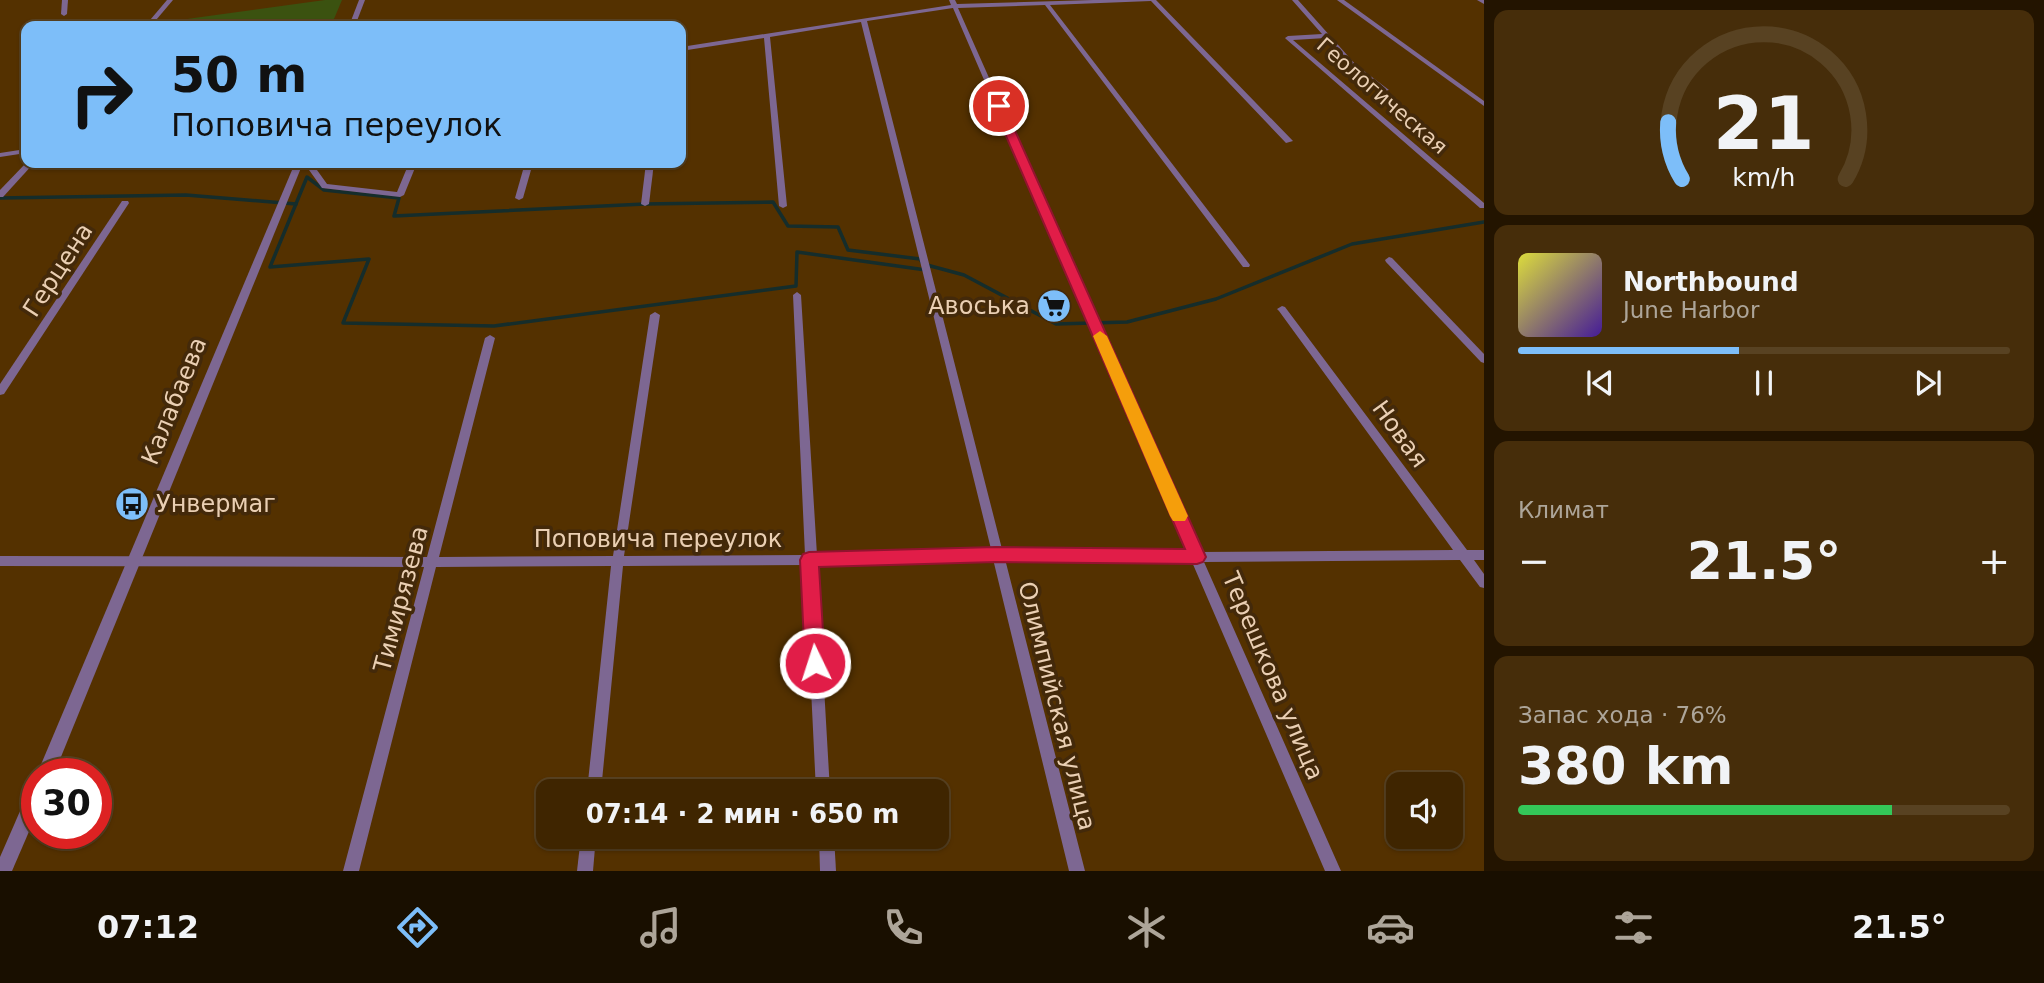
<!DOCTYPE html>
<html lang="ru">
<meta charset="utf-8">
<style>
:root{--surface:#3f2500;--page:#462d0a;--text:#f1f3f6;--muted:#ada599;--line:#584222;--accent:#7dbef9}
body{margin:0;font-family:"DejaVu Sans",sans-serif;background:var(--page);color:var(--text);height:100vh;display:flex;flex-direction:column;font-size:26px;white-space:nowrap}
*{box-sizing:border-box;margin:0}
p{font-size:23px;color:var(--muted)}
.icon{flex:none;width:38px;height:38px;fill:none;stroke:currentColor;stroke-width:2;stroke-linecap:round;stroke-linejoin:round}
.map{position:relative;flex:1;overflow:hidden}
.panel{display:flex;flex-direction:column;gap:10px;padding:10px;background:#231400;width:560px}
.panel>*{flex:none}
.top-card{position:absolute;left:21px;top:21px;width:665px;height:147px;border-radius:14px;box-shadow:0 2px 5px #0004,0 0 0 2px var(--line);background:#7dbef9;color:#111;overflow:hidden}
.tools{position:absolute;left:1386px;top:772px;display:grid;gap:14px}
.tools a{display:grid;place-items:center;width:77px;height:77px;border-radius:14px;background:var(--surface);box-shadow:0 2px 5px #0004,0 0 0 2px var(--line);font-size:35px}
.speed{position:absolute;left:21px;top:758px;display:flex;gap:14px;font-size:35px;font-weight:700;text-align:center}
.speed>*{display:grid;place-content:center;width:91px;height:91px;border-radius:50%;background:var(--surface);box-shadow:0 2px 5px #0004,0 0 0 2px var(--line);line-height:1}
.speed .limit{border:10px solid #d22;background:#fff;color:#111}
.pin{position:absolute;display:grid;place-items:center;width:60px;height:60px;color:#fff;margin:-30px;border:4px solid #fff;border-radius:50%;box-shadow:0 2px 7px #0007}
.me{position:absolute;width:77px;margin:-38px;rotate:356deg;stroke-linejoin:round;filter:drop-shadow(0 0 5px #0008)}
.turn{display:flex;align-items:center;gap:24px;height:147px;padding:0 35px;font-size:32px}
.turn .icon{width:91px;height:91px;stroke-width:2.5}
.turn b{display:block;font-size:49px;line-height:60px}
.big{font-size:52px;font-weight:600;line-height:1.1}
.panel .card{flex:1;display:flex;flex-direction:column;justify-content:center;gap:10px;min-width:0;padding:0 24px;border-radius:14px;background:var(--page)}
.panel .dial{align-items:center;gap:0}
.dial svg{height:182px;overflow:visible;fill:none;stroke:var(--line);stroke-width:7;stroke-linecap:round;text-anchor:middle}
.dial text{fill:var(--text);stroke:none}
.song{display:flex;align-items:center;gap:21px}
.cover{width:84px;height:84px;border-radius:10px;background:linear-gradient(135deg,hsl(60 70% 55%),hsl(260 70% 35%))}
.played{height:7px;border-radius:4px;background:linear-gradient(90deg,var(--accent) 45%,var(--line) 45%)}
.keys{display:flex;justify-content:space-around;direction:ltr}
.heat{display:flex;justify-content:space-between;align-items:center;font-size:38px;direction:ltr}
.charge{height:10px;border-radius:5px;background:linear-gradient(90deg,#34c759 76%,var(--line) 0)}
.trip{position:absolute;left:536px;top:779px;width:413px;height:70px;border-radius:14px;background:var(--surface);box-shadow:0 2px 5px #0004,0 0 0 2px var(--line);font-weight:600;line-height:70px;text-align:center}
.tabs{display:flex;height:112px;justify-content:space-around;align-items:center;background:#190f00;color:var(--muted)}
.tabs .icon{width:49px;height:49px}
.tabs .active{color:var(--accent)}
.tabs b{font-size:32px;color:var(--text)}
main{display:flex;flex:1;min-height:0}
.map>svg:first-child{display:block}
</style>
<main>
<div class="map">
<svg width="1484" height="871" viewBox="0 0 1484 871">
<rect width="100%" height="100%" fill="#543100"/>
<polygon fill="#3b5210" points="325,0 342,0 331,26 162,26 165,22"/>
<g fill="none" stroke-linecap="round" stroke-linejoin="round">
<g stroke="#152d2b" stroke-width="3.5">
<polygon points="307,177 324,190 399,198 394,216 645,204 773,202 788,226 838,227 848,250 920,259 926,270 797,252 796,286 494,326 343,323 369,259 270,267"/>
<polyline points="0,198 186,195 296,204"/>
<polyline points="927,265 964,275 1056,324 1127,322 1216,299 1352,244 1484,222"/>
</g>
<g fill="#7d6792" fill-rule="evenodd">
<polygon points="62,0 68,0 67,14 64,16 61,14"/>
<polygon points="167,0 173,0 151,26 145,26"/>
<path d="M949,0h6l2,4 136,-4h63l137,141 -7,2 -135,-142 -101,4 200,260 -1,2h-6l-198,-262 -87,3 242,544 253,-2 -174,-239 -2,-2 5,-3 3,1 182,243h17v10h-10l10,14v14l-4,-1 -20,-27 -256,2 137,309h-16l-133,-309 -187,-3 80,312h-16l-76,-312 -176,6 13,226h-14l-11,-226 -182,1 -22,225h-14l24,-225 -175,1 -77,304h-16l81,-304 -424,-1v-10l427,1 58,-219 5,-3 5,3 -56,219 174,-1 37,-241 5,-3 5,3 -36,241 181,-1 -12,-260 4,-3 4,3 16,260 174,-6 -130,-527 -91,15 17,169 -4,2 -4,-2 -15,-168 -83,13v-4l270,-42zM953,8l235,544 -186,-3 -135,-528z"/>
<polygon points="1292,0 1298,0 1356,65 1389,90 1384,91 1352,67 1326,38 1293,40 1484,203 1484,208 1480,208 1286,39 1285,38 1288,36 1322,34"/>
<polygon points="1337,0 1344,0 1484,101 1484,106"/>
<polygon points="1477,0 1484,0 1484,4"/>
<polygon points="26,149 26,153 0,157 0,153"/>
<polygon points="26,163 34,163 3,197 0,197 0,190"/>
<polygon points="304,163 312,163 327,184 397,192 409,163 417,163 404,195 400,197 322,188"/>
<polygon points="525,163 533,163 523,198 519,200 515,198"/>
<polygon points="646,163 654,163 649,204 645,206 641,204"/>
<polygon points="122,201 128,201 129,203 4,394 0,395 0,384"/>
<polygon points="1389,257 1392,258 1484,354 1484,363 1481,362 1386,262 1385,260"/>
<polygon points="581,836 596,836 593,871 577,871"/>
<polygon points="819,836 834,836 836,871 820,871"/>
</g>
<g fill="#7d6792" fill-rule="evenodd">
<polygon points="359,0 365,0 355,26 349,26"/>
<polygon points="295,163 303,163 54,774 37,774"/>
<polygon points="37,784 37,813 12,871 0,871 0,857 31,786"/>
</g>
</g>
<polygon fill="#e11d48" stroke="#92132f" stroke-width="2" points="999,103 1004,106 1206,557 1203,562 1197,564 996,562 819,567 825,663 822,669 815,671 808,669 805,663 800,560 803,554 809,552 996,547 1185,549 993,106"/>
<polygon fill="#f59e0b" points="1100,331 1107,336 1188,516 1185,521 1173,521 1170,516 1093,336"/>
<defs>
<g id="supermarket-disc" transform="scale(1.75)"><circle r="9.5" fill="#7dbef9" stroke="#43290a"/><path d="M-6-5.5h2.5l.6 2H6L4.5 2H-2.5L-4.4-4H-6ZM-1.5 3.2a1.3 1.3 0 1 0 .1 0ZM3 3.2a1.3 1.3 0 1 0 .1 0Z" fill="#111"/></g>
<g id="bus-disc" transform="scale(1.75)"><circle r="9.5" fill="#7dbef9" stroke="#43290a"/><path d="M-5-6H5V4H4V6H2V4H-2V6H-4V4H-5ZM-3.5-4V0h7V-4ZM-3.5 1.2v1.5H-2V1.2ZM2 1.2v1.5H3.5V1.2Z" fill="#111"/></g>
</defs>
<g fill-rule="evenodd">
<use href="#supermarket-disc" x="1054" y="306"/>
<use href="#bus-disc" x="132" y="504"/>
</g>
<g text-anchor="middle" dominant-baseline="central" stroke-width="7" stroke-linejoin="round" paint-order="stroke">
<g font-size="21" fill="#eacfb3" stroke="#43290a">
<text transform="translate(1382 96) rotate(41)">Геологическая</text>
</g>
<g font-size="24" fill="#eacfb3" stroke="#43290a">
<text transform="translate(58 270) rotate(-57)">Герцена</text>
<text transform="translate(174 401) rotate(-68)">Калабаева</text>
<text transform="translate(1400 434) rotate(54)">Новая</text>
<text x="658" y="539">Поповича переулок</text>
<text transform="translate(401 599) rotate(-75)">Тимирязева</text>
<text transform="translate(1273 676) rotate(67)">Терешкова улица</text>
<text transform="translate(1057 706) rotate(76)">Олимпийская улица</text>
</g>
<g font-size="24" fill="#eacfb3" stroke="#43290a" text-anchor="end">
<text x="1030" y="306">Авоська</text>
<text x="156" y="504" text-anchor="start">Унвермаг</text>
</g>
</g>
</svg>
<div class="tools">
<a><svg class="icon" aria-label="sound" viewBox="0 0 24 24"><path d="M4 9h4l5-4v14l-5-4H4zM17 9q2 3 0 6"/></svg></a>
</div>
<div class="speed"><div class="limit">30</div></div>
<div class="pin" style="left:999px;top:106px;background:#d93025"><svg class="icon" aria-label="arrive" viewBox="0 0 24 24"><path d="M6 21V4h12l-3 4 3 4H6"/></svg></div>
<svg class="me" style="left:815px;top:663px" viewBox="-20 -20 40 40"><circle r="17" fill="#e11d48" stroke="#fff" stroke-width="3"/><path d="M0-11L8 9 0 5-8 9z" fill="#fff"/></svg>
<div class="trip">07:14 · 2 мин · 650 m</div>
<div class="top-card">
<div class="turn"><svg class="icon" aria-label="right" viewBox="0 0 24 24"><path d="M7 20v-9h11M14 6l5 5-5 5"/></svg><div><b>50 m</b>Поповича переулок</div></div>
</div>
</div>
<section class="panel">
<div class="card dial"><svg viewBox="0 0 100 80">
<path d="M14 69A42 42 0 1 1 86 69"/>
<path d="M14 69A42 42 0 0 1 8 44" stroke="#7dbef9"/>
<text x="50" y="56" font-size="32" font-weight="700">21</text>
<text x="50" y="72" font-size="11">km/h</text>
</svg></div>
<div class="card">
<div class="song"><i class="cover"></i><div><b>Northbound</b><p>June Harbor</p></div></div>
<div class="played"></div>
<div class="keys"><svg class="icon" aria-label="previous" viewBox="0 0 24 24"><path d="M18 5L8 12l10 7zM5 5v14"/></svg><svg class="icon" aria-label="pause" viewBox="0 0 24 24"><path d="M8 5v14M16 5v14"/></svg><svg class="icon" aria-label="next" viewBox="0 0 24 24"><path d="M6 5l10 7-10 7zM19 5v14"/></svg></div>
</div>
<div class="card"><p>Климат</p>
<div class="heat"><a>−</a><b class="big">21.5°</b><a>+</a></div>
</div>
<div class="card"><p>Запас хода · 76%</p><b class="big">380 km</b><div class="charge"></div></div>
</section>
</main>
<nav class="tabs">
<b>07:12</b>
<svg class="icon active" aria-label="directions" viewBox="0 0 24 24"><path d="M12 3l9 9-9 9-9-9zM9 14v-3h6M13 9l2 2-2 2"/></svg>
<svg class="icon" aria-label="music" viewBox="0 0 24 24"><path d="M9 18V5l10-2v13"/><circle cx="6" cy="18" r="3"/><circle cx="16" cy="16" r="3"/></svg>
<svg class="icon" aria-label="phone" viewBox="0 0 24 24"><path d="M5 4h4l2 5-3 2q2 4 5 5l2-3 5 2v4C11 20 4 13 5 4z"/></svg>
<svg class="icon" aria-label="climate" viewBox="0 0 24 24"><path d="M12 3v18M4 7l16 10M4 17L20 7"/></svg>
<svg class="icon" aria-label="car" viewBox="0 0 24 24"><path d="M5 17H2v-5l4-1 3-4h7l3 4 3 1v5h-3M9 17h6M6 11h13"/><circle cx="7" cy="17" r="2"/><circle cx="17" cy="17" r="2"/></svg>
<svg class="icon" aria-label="filters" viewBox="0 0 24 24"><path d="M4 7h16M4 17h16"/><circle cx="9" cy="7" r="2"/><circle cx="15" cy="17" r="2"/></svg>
<b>21.5°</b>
</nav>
